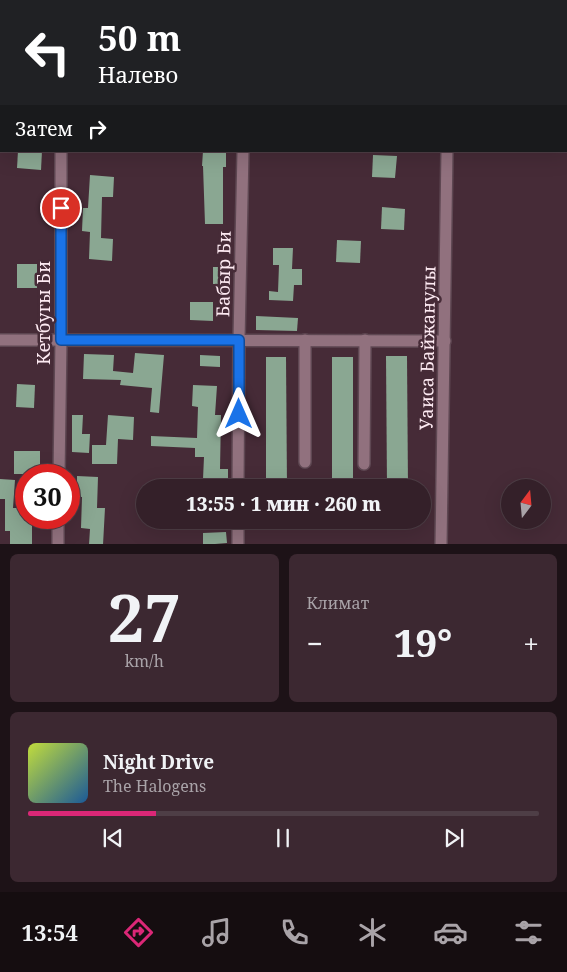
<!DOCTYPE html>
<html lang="ru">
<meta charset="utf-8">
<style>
:root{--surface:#342029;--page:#3c2831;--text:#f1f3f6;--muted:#a9a3a8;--line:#4e3e46;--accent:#db2777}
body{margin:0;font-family:"Noto Serif",serif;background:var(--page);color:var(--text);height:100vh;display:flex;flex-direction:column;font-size:19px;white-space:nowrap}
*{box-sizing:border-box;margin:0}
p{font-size:16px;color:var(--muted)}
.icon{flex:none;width:28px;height:28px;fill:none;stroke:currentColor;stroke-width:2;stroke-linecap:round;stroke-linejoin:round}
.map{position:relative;height:544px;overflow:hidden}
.panel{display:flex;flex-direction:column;gap:10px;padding:10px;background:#1d1217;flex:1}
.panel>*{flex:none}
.guide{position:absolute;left:0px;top:0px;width:568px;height:152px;box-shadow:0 5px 20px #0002,0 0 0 1px var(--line);background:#202124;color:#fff;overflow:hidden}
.needle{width:32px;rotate:16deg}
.controls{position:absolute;left:501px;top:479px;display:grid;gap:10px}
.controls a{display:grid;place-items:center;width:50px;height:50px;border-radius:50%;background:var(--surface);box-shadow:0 5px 20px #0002,0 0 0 1px var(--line);font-size:25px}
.speed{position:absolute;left:15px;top:464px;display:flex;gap:10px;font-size:25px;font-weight:700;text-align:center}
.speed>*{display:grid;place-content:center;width:65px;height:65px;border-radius:50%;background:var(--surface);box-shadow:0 5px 20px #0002,0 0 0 1px var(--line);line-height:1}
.speed .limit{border:8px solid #d22;background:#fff;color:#111}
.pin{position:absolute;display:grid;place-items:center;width:42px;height:42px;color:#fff;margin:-21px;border:2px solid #fff;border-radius:50%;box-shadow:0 1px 5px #0007}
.me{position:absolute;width:55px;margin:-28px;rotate:0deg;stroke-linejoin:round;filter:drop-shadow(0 0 4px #0008)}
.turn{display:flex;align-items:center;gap:18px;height:105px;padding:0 15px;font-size:22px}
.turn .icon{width:65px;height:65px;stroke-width:2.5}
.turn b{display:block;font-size:35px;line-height:42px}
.then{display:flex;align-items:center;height:48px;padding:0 15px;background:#0003;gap:10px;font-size:19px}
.big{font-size:38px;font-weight:800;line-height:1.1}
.panel .tile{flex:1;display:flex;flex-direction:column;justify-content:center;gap:8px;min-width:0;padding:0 18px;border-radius:8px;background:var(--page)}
.panel .dial{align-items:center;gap:0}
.dial b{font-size:65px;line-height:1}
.song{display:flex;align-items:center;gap:15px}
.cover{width:60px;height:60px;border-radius:8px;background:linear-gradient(135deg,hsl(70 70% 55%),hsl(210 70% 35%))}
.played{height:5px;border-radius:2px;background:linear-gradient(90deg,var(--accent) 25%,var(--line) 25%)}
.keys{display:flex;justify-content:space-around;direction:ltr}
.heat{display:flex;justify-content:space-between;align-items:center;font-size:28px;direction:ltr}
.panel .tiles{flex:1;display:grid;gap:10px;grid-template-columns:1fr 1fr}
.tile:last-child{grid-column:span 2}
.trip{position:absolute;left:136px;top:479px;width:295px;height:50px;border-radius:25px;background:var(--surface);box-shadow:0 5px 20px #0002,0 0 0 1px var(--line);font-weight:800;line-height:50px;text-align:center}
.tabs{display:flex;height:80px;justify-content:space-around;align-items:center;background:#150d10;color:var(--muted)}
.tabs .icon{width:35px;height:35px}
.tabs .current{color:var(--accent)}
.tabs b{font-size:22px;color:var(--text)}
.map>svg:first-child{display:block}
</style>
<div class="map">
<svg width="567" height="545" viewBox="0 0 567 545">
<rect width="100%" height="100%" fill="#462b37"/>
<g fill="#8aa792">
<polygon points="18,151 42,151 41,170 17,168"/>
<polygon points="203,151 226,151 226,167 223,167 223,224 205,224 203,166 202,166"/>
<polygon points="373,155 397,156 395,178 372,177"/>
<polygon points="90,175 114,177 113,197 102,197 101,238 113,239 112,261 89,259 90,232 82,231 83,208 88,208"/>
<polygon points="382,207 405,209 404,230 381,229"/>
<polygon points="337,240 361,241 360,263 336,262"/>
<polygon points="273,248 293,248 292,269 302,269 302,285 294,285 293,301 269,300 269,291 278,292 279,265 273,265"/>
<rect x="17" y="264" width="20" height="24"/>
<polygon points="213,267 227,267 228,284 213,284"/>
<polygon points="190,302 213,302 213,321 190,320"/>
<polygon points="256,316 298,318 297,331 256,330"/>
<polygon points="135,353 164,355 159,413 150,412 152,388 120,385 121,380 83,379 84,354 114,355 113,371 133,373"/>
<polygon points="200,355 220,356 220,367 200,366"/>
<polygon points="386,356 407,356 408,488 387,488"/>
<polygon points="266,357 286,357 287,488 266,488"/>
<rect x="332" y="357" width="21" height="131"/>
<polygon points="17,384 35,385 34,408 16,407"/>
<polygon points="193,385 217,386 215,415 221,415 220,469 228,469 228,480 203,479 204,457 195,457 195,448 151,446 151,436 197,438 198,407 192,406"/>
<polygon points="72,415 83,415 82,434 90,434 89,453 72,452"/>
<polygon points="108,415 134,417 133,440 118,439 117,464 92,464 92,445 106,445"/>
<rect x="14" y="451" width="26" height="23"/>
<polygon points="77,476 98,477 97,508 105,508 103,545 89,545 90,529 81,528 82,497 77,497"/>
<polygon points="0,479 15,480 13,508 26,508 26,518 32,518 32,545 10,545 10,531 5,531 5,499 0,499"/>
<polygon points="226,532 227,543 203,545 203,533"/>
</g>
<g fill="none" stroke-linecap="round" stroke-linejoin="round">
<g stroke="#5e4752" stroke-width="14">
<g id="street">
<polyline points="61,1 61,0"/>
<polyline points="246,1 246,0"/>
<polyline points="449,1 449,0"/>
<polyline points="0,340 445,341"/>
<polyline points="305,340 305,462"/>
<polyline points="364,464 365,340"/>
<polyline points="59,475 61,340 61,151"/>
<polyline points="238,488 239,340 243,151"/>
<polyline points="58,545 58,518"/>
<polyline points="238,545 238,520"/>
<polyline points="441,545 447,151"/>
</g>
</g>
<use href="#street" stroke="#91717e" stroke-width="11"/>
</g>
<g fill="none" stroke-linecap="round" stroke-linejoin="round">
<g stroke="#114b97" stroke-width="12">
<polyline id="route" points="61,208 61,340 239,340 239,414"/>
</g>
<use href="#route" stroke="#1a73e8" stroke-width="9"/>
</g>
<g text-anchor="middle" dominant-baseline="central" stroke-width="5" stroke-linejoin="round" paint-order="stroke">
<g font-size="18" fill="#fdeaf2" stroke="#462b37">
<text transform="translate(223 274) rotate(-89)">Бабыр Би</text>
<text transform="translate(43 313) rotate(-90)">Кетбугы Би</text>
<text transform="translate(427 348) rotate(-89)">Уаиса Байжанулы</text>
</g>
</g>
</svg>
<div class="controls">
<a><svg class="needle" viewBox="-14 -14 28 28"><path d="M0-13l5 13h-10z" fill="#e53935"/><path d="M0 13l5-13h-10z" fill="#a9a3a8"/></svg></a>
</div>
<div class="speed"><div class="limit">30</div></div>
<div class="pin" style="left:61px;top:208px;background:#d93025"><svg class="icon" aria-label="arrive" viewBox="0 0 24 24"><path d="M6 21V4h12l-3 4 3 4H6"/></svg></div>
<svg class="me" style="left:239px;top:414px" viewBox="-20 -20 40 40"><path d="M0-17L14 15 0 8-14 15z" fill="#1a73e8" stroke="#fff" stroke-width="4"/></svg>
<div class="trip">13:55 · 1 мин · 260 m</div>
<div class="guide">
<div class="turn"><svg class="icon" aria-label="left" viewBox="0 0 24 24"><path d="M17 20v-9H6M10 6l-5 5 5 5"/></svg><div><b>50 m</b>Налево</div></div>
<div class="then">Затем<svg class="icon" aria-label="right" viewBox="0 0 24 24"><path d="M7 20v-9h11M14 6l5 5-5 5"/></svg></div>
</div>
</div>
<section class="panel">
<div class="tiles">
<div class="tile dial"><b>27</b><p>km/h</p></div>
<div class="tile"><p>Климат</p>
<div class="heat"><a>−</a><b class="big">19°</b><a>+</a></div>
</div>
<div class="tile">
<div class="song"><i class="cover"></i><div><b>Night Drive</b><p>The Halogens</p></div></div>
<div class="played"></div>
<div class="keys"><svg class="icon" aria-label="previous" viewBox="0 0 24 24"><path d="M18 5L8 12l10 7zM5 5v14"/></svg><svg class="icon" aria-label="pause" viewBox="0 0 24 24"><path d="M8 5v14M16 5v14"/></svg><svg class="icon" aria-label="next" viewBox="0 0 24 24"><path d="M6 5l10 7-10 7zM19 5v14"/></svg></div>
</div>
</div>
</section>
<nav class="tabs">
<b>13:54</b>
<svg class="icon current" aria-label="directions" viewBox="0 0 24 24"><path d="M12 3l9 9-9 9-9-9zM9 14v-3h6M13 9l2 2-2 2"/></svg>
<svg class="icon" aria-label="music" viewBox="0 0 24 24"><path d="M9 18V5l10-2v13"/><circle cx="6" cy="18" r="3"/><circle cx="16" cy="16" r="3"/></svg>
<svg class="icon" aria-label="phone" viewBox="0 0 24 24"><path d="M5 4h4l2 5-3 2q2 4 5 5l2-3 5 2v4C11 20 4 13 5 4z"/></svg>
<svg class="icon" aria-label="climate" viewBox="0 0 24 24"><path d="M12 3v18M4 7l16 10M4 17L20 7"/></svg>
<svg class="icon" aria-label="car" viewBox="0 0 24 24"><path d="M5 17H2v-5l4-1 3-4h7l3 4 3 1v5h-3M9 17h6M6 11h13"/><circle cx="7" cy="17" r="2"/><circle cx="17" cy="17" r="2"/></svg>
<svg class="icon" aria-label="filters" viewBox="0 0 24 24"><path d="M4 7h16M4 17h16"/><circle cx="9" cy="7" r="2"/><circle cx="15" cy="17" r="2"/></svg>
</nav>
